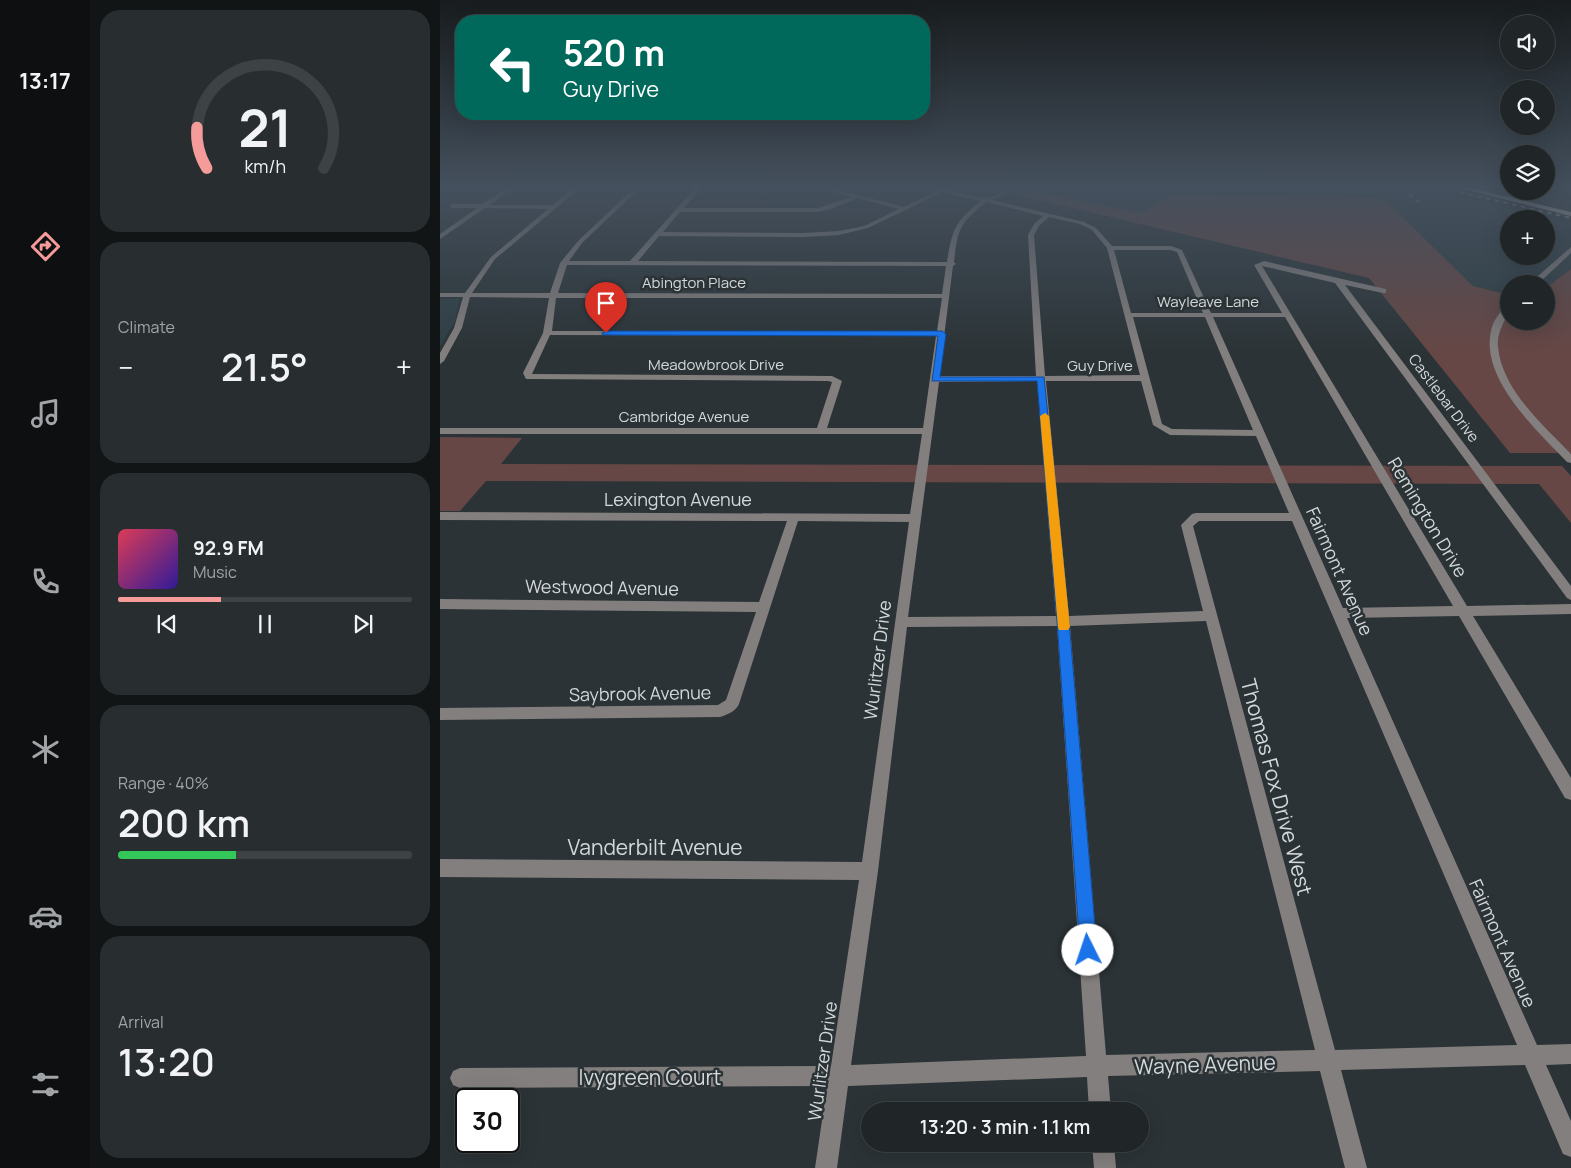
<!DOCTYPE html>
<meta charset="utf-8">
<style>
:root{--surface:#202628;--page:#282e30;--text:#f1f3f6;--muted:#a2a5a8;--line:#3d4345;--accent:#f59b99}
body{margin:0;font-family:Manrope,sans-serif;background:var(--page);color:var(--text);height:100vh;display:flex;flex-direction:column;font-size:19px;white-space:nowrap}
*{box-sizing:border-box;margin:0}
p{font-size:16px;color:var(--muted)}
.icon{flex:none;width:28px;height:28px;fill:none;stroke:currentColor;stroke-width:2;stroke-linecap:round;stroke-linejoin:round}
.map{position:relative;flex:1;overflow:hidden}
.drawer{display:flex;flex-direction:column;gap:10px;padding:10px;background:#121516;width:350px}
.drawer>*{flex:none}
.banner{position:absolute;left:15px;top:15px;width:475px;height:105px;border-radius:20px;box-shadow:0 5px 20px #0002,0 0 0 1px var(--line);background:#00695c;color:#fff;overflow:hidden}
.controls{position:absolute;left:1060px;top:15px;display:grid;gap:10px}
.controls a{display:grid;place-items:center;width:55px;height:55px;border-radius:50%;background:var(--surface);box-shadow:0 5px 20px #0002,0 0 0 1px var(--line);font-size:25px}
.speed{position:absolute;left:15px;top:1088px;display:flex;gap:10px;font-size:25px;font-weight:700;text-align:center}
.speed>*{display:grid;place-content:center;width:65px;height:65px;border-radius:50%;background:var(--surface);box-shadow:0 5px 20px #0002,0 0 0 1px var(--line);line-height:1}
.speed .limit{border:2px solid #111;border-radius:8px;background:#fff;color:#111}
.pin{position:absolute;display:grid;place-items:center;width:42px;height:42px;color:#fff;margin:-51px -21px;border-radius:50% 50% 50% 0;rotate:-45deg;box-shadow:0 0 5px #0007}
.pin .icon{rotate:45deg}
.me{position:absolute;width:55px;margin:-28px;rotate:356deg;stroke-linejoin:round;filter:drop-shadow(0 0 4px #0008)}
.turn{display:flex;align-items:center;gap:18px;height:105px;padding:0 25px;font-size:22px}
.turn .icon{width:65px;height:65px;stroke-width:2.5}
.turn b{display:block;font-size:35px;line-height:42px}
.big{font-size:38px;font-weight:600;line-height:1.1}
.drawer .tile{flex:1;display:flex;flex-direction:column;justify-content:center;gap:8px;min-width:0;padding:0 18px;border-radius:20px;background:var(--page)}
.drawer .dial{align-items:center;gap:0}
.dial svg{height:130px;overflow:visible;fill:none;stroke:var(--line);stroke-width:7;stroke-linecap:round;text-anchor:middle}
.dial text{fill:var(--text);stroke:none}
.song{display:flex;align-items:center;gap:15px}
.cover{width:60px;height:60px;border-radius:8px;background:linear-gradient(135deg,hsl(350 70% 55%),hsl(250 70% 35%))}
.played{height:5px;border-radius:2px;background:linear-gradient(90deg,var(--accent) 35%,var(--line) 35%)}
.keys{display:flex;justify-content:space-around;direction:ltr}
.heat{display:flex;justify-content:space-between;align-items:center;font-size:28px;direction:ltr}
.charge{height:8px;border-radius:4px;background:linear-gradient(90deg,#34c759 40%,var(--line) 0)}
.trip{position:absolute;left:421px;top:1102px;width:288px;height:50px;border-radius:25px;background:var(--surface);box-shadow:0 5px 20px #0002,0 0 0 1px var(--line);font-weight:600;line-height:50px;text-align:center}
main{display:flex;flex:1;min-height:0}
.dock{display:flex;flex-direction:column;width:90px;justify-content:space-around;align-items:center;background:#0d0f10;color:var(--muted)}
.dock .icon{width:35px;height:35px}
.dock .active{color:var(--accent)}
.dock b{font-size:22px;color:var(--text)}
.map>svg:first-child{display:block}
</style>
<main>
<nav class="dock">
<b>13:17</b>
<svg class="icon active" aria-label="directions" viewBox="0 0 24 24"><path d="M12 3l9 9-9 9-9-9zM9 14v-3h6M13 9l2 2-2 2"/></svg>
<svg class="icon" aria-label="music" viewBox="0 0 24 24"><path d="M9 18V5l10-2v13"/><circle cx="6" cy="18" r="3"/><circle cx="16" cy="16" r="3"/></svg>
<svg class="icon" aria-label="phone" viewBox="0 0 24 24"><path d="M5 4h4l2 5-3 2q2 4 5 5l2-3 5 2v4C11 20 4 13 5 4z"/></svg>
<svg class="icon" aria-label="climate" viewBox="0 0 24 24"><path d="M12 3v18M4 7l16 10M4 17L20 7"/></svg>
<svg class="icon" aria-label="car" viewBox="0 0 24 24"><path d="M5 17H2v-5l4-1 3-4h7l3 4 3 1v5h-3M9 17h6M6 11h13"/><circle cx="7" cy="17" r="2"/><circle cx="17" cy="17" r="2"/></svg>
<svg class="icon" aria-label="filters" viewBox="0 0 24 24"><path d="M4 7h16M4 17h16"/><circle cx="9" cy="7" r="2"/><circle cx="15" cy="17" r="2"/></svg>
</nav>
<section class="drawer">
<div class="tile dial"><svg viewBox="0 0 100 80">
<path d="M14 69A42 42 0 1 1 86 69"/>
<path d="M14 69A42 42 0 0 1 8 44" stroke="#f59b99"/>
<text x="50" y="56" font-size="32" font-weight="700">21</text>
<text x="50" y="72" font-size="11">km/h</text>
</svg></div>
<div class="tile"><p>Climate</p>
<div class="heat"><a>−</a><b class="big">21.5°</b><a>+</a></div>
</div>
<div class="tile">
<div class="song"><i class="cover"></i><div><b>92.9 FM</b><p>Music</p></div></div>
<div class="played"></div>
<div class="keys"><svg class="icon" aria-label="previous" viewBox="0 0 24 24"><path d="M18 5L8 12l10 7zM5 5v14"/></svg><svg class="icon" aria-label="pause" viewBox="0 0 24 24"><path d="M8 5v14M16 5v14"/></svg><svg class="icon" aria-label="next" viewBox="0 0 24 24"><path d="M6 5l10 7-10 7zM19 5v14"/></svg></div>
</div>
<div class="tile"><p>Range · 40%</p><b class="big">200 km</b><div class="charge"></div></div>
<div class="tile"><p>Arrival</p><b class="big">13:20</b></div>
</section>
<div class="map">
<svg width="1131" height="1168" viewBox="0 0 1131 1168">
<rect width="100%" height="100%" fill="#2b3336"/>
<g fill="#2f3e44" fill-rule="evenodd">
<path d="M987,188l144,35v46l-25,19v-4h-37v11l-36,-9 -91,-88 -212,-2 -29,17 -119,-24zM1069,219h37v37h-37z"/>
<polygon points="20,298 15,321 0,347 0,299"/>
</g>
<g fill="#664745">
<polygon points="582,189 701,213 730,196 943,198 1033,286 1069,295 1069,321 1106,321 1106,288 1131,269 1131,453 1070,453 929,278 573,194"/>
<polygon points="0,437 82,438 61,464 1122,466 1131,476 1131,523 1099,484 46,481 20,511 0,511"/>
</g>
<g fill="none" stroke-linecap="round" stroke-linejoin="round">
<g fill="#837f7e" fill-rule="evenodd">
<path d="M66,188h7l-23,17h63l20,-17h7l-85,71 -23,34h78l10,-30 18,-22 56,-53h6l-58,55 -13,18h61l65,-73h6l-17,20h134l33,-11 -30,-9h10l73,19 33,-16 -6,-3c18,0 34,8 52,10 11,1 22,-10 34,-10l-25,12 92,22 12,6 16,18h59l11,4 29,63h71l-28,-48 10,-4 122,28v4h-3l-38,-8 226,301v14l-4,-2 -232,-315 -73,-17 205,340 104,-2v10l-98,2 98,162v22l-6,-2 -106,-182 -112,2 190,427 34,-1v20l-25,1 25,56v36l-8,-3 -38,-89 -184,5 26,98h-22l-25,-97 -212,5 3,35h-22l-2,-34 -239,9 -11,82h-22l12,-82 -367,2 -7,-3 -3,-7 3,-7 7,-3 371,-2 28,-186 -419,-3v-18l422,3 47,-340 -111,-1 -59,183c-3,7 -12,11 -19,13l-280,3v-12l278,-3 8,-5 30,-88 -316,-3v-10l319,3 28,-81 -347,-1v-8l470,2 12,-80h-482v-6h377l15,-46 -4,-1 -302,-2 -3,-6 20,-40 6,-35 -79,-1 -8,31 -18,33 -4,3v-11l14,-25 9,-31h-23v-4h25l26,-36 57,-48 -63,-1 -45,31v-5l37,-26h-25l-3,-2 3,-2h30zM503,192l38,9c-26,20 -29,29 -34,61l-309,-1 21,-25 144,1 36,-2 29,-7zM418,198l41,11 -35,17 -25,5 -36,2 -140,-1 17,-20h138l13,-3zM547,202l56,14 -9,8 -6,11 8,141h-97l14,-110 3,-2 -2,-2c4,-33 5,-39 33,-60zM609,217l31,7 12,6 15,18 33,127 -95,1 -11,-141 5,-9zM674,250h56l7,2 26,61h-72zM127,265l379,1 -4,28 -384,-1zM116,298h386l-5,33h-385zM693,317h72l48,113 -81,-1 -10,-5zM773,317h72l168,289 -110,2zM110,335l386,1 -13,92h-96l15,-47 -10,-5 -300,-2zM597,381l19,235 -148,1 31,-235zM606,381h95l12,44 17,10 86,1 33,77h-93l-4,1 -11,11 22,86 -134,5zM759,521h93l225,524 -182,5 -142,-524zM766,621l109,429 -209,5 -36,-429zM617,626l29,430 -235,9 27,-194 29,-244z"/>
<polygon points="311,188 331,188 319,192"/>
<polygon points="1131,247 1131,253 1098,284 1089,284"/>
<path d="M1066,304h3c0,15 -13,25 -11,43 4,43 45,78 73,107v9l-4,-1c-30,-32 -90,-85 -75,-135 2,-8 10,-16 14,-23z"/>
<polygon points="652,1144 674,1144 676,1168 654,1168"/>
</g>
<polygon fill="#d6cccc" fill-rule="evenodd" points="1020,188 1031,188 1131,212 1131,216"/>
<g stroke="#989ea0" stroke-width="2" stroke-dasharray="4.5 4.5" stroke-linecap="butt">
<polyline points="962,188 981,204"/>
<polyline points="1002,188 1131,218"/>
</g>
</g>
<linearGradient id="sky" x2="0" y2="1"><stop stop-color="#181c1e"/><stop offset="0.53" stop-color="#44505d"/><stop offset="1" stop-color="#44505d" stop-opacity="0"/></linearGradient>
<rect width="1131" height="352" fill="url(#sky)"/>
<polygon fill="#1a73e8" stroke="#114b97" points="166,331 502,331 506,334 500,377 604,377 629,621 657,950 654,956 648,959 642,956 640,950 617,621 597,381 492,381 498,336 163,335 162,333"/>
<polygon fill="#f59e0b" points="605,413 609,416 630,627 628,630 619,630 618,627 600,416"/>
<g text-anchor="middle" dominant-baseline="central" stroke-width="5" stroke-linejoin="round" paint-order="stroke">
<g font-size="15" fill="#d3d8da" stroke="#2b3336">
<text x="254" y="282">Abington Place</text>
<text x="768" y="301">Wayleave Lane</text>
<text x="276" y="364">Meadowbrook Drive</text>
<text x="660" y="365">Guy Drive</text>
<text transform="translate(1004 398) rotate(53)">Castlebar Drive</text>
<text x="244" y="416">Cambridge Avenue</text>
</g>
<g font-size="18" fill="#d3d8da" stroke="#2b3336">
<text x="238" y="499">Lexington Avenue</text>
<text transform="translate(988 517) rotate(59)">Remington Drive</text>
<text transform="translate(900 571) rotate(66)">Fairmont Avenue</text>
<text transform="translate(162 587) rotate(1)">Westwood Avenue</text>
<text transform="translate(437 660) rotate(-83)">Wurlitzer Drive</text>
<text transform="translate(200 693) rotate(-1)">Saybrook Avenue</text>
<text transform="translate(1063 943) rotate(66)">Fairmont Avenue</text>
<text transform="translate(382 1061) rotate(-82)">Wurlitzer Drive</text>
</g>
<g font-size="21" fill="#d3d8da" stroke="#2b3336">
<text transform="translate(837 787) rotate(75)">Thomas Fox Drive West</text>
<text x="215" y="847">Vanderbilt Avenue</text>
<text transform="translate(765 1064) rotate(-2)">Wayne Avenue</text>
<text x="210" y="1077">Ivygreen Court</text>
</g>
</g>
</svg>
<div class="controls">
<a><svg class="icon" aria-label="sound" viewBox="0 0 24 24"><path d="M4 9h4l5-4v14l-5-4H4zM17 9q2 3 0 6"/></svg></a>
<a><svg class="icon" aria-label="search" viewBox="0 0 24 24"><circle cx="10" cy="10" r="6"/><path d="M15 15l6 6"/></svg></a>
<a><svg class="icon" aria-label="layers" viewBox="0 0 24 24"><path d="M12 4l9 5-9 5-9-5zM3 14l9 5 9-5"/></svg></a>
<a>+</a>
<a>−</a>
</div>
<div class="speed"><div class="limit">30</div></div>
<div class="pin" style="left:166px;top:333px;background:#d93025"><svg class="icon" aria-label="arrive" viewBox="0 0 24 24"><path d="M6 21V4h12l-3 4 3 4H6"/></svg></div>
<svg class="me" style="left:648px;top:950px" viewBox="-20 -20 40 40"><circle r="19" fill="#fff"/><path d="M0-13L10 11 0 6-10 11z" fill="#1a73e8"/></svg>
<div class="trip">13:20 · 3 min · 1.1 km</div>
<div class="banner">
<div class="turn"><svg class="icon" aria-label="left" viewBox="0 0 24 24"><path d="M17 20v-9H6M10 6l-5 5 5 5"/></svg><div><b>520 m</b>Guy Drive</div></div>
</div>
</div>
</main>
